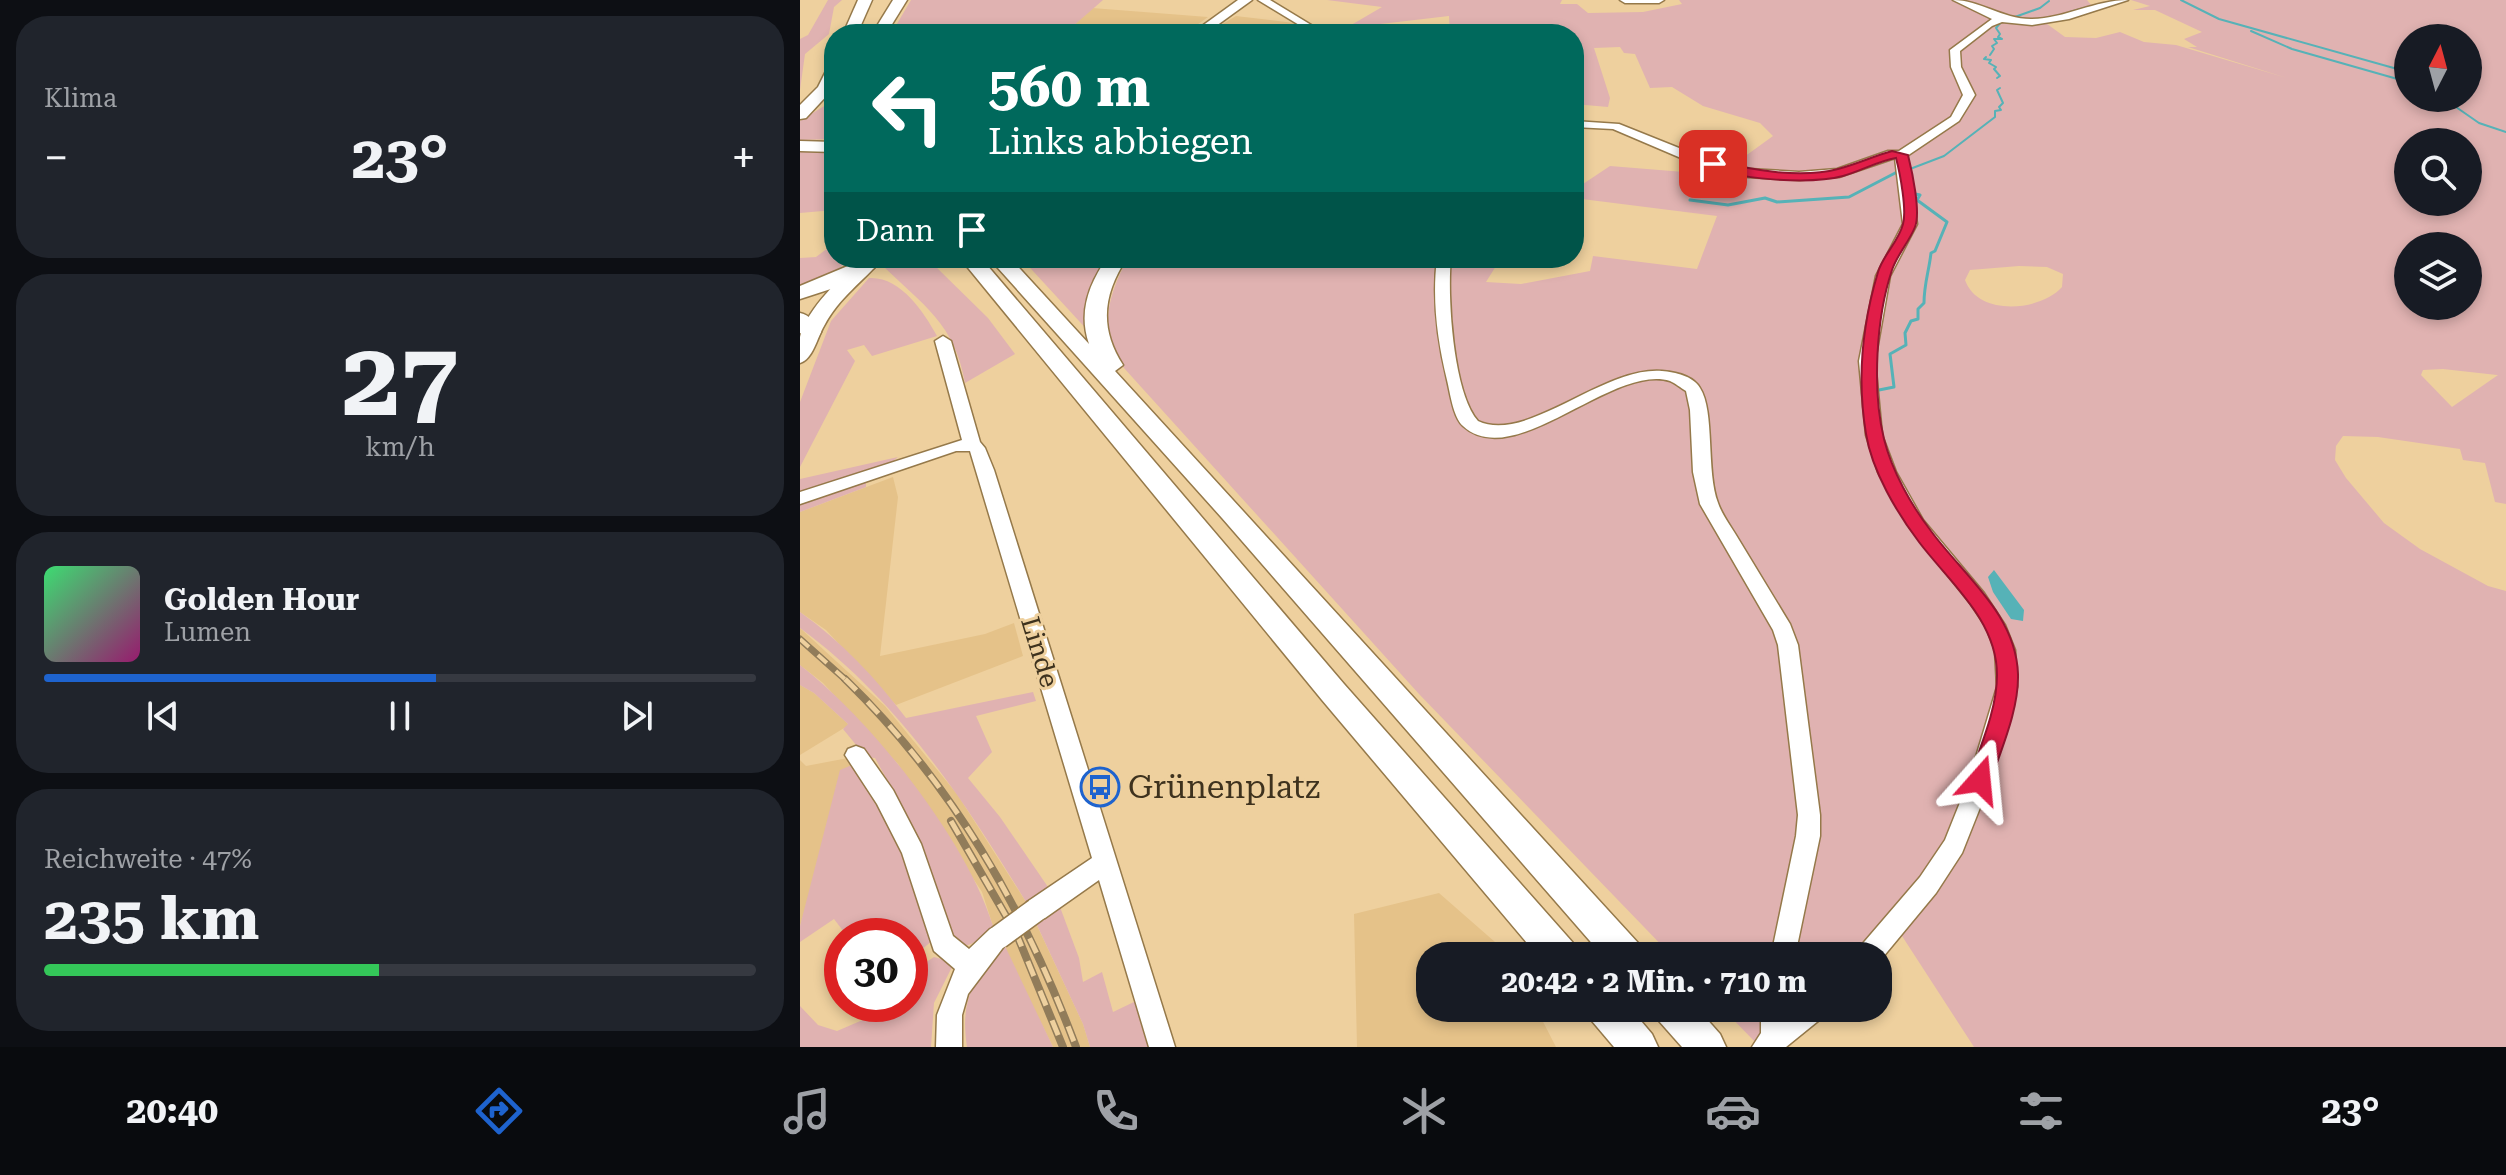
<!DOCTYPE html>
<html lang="de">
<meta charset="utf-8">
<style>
:root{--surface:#171b24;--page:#20242c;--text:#f1f3f6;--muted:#9ea1a6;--line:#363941;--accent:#1e63ce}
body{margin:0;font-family:"Roboto Serif",serif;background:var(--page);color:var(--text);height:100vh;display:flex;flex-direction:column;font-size:30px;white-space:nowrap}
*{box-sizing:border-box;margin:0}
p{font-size:26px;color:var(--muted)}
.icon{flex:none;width:44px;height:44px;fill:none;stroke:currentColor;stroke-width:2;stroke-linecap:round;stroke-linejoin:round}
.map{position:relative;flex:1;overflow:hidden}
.panel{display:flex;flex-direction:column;gap:16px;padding:16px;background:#0d0f14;width:800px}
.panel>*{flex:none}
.guide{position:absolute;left:24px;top:24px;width:760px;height:244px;border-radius:32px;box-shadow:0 4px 12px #0003;background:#00695c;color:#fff;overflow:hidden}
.needle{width:52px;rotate:6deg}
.controls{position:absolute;left:1594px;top:24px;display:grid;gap:16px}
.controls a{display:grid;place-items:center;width:88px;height:88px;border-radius:50%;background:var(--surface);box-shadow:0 4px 12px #0003;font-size:40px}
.speed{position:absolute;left:24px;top:918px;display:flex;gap:16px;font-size:40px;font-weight:700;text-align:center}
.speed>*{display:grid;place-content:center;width:104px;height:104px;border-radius:50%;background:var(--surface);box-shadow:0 4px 12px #0003;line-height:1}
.speed .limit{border:12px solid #d22;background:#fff;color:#111}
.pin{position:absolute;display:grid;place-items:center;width:68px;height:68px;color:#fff;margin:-34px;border-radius:16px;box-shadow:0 4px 12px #0006}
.me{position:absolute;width:88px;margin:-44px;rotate:18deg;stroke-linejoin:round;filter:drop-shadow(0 0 6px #0008)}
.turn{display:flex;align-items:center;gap:28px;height:168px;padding:0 32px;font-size:36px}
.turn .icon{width:104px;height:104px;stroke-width:2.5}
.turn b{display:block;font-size:56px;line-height:68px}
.then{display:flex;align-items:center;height:76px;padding:0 32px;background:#0003;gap:16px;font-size:30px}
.big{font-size:60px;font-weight:700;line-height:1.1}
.panel .card{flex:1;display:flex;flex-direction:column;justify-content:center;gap:12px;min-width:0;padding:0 28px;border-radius:32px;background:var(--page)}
.panel .dial{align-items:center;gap:0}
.dial b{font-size:104px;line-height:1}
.song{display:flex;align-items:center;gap:24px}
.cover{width:96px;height:96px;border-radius:12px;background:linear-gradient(135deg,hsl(140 70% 55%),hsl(320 70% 35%))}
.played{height:8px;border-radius:4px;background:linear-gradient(90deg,var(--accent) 55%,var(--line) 55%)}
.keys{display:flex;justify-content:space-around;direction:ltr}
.heat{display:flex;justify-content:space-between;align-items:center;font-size:44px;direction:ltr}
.charge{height:12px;border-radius:6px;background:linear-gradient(90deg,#34c759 47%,var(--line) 0)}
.trip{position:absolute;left:616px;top:942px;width:476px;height:80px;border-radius:32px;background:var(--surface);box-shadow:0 4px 12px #0003;font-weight:700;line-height:80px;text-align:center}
.menu{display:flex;height:128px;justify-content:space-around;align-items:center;background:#090b0e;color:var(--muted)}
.menu .icon{width:56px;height:56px}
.menu .on{color:var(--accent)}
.menu b{font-size:36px;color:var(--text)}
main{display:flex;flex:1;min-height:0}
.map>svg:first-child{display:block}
</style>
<main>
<section class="panel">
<div class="card"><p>Klima</p>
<div class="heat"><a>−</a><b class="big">23°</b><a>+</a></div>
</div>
<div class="card dial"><b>27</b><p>km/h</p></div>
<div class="card">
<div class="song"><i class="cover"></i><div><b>Golden Hour</b><p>Lumen</p></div></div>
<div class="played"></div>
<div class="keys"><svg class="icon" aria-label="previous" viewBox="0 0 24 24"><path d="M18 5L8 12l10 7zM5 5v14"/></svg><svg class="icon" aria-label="pause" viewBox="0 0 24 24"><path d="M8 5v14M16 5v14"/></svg><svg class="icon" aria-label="next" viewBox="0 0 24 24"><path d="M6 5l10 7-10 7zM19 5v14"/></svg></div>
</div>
<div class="card"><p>Reichweite · 47%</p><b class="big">235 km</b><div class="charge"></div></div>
</section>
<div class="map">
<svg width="1706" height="1047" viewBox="0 0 1706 1047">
<rect width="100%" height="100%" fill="#eed09e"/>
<g fill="#e5c289">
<polygon points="292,8 408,17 384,34 265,34"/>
<polygon points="436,16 494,23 516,34 406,34"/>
<polygon points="93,477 98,497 80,656 185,634 214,623 223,656 96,705 26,630 0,612 0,512"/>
<polygon points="0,628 85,706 157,794 226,902 283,1024 290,1047 253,1047 193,926 182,892 98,764 23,683 0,665"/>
<polygon points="0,685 14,693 49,725 0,755"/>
<polygon points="48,758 52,765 0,926 0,760 6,766"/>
<polygon points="639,893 711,956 630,956 630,1008 736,1008 756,1047 557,1047 554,914"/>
</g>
<g fill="#e0b2b1" fill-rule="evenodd">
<polygon points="28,0 42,0 34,7 29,34 5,54 0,90 0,39 8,35"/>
<polygon points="111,0 303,0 264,34 91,34"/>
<path d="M527,0h235l-2,4h17l11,9 55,-1 39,-8 -3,-4h408l5,6 -49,15 22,16 31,1 24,-6 24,10 32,3 111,33 -99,-31h9l-13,-8 18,-7 -47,-22h-22l17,-4 -19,-6h375v504l-11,-2 -10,-39 -22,-3 -3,-11 -82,-12 -35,-1 -7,10 -1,14 11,18 38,45 36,26 68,37 18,5v456h-532l-83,-128 -39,37h-180l-253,-262 -305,-337c-13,-36 -4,-66 14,-99h373l-15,24 35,2 69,-13 3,-15 104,13 20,-53 -143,-18v-8l36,-24 74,6 42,-2 47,-34 -13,-13 -57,-17 -31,-19 -22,1 -15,-34 -11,-1 -4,-6 -26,1 16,50 -2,9 -34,-3v-70h-124l-1,-18 -103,12 36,-21zM1608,38h60v60h-60zM1608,142h60v60h-60zM1608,246h60v60h-60zM1219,266l28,1 16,7 -1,13c-21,24 -84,30 -97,-7l5,-10zM1643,369l54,6h1l-46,32 -31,-32 2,-5z"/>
<polygon points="29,103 34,119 34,139 0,140 0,121"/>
<polygon points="0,149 34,151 34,210 0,213"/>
<polygon points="32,245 34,258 52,258 0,299 0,258 16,257"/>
<path d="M91,258h43l1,8 53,52 27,36 -50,29c-10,-59 -42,-78 -82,-117z"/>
<polygon points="221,258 313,258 291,334"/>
<path d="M69,278c31,-2 55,34 68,58l-65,20 -8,-11 -17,5 8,11 -55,106v-65l31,-81z"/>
<polygon points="98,457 66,483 66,487 0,512 0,479"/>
<path d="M0,612c41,29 76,66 106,106l127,-26 3,9 -60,15 16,36 -24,26 32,39 48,70 -22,15c-61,-101 -129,-203 -226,-274z"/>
<path d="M0,665c72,56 166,174 193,261 -13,10 -21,25 -38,18l-39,-112 -41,-74 -9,-1 -23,-28 5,-5 -34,-31 -14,-8z"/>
<path d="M52,765c39,62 63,105 80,176l-22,18v-23h-63l-13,-17 -34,23v-16l40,-156z"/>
<polygon points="260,907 279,958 283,982 302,972 313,1012 336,1001 349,1047 290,1047 283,1024 236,923"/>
<path d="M205,946l48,101h-86c-7,-45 5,-70 38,-101z"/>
<polygon points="134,957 149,961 152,967 134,1003 131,1047 0,1047 0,1006 18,1025 37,1031 100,1004 110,1004 110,973"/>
<polygon points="922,1008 998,1008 958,1045"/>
</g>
<polygon fill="#56b2b7" points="1194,570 1224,610 1223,621 1211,619 1193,592 1188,577"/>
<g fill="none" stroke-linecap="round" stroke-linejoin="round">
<g stroke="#56b2b7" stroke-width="2">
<polyline points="1381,0 1419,19 1608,72"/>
<polyline points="1270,12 1288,7"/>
<polyline points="1212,18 1240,8 1249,1"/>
<polyline points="1451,31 1492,49 1608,82"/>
<polyline points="1190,55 1194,49 1192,46 1197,43 1194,39 1202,39 1198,37 1200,34 1196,28 1202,21"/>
<polyline points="1186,57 1184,59 1191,60 1189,63 1196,67 1194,69 1200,76 1197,78"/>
<polyline points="1643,98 1679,123 1706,132"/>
<polyline points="1110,169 1144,156 1195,117 1195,111 1201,110 1199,107 1203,103 1197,90 1200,88"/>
<polyline points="1095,173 1100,171"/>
</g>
<g stroke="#56b2b7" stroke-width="3">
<polyline points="890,200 928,205 965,198 977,202 1049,197 1099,171"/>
<path d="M1079,390l15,-3 -4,-33 16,-9 -1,-12 6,-12 7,-2v-10l6,-6c0,-19 5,-32 7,-50l4,-2 12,-29 -30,-22 3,-5 -9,-2v-19"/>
</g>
<g stroke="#95794a" stroke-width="3">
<g id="minor">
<polygon points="458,0 470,0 526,34 514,34"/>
<polygon points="820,0 864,0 859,3 825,3"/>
<path d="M1153,0c27,0 49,19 78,19 33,0 64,-19 97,-19l-59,19 -37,6 -30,-3 -10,4 -32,25 1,16 14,28 -16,26 -52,35 10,68 -27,52 -15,85 7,74 14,37 27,48 61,73 21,32 10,25 2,37 -26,93 -29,73 -26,40 -58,70v-7h-22l3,-8 61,-71 25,-37 24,-60 28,-93 -2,-37 -9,-23 -16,-24 -60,-75 -32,-56 -12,-37 -7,-74 17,-85 27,-52 -8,-66 -56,19 -40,3 -51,-3 -67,-19 -68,-29 -39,-2v-6l45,3 70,28 60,17 50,3 38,-3 51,-18h11l52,-34 12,-22 -12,-28 -1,-17 42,-31z"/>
<path d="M637,258h14c-4,37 2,135 27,163 49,23 125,-55 184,-50 13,1 31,5 38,17 15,23 6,84 18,115 4,12 14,25 21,37 17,28 34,56 51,84l8,21 22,170v21l-25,120h-24l25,-120 2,-21 -20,-170 -5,-15 -73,-126 -7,-32 -3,-62 -4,-19c-5,-3 -11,-8 -16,-10 -57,-18 -156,92 -207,45 -10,-9 -13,-34 -16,-46 -10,-41 -15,-81 -10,-122z"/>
<polygon points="143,336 151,341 180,442 185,448 194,470 375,1047 349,1047 299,880 245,918 236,921 227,918 224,910 227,902 292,858 170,451 156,451 0,504 0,492 162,440 135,341"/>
<polygon points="56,746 64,749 93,790 121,844 153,936 169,949 190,929 199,925 208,929 211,937 168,994 162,1015 162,1047 136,1047 137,1015 155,969 134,951 102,853 77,804 45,755 48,749"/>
<polygon points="961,1008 987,1008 987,1013 993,1008 1027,1008 1023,1017 986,1047 952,1047 961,1033"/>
</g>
</g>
<g stroke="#95794a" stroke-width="3">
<g id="major">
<polygon points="438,0 452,0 405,34 391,34"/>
<path d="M64,258h19c-21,25 -43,38 -59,68 -7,12 -11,33 -24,37 0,-8 0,-19 0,-26 6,-27 43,-63 64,-79z"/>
</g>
</g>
<g stroke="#95794a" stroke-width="3">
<g id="highway">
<polygon points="58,0 72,0 57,34 43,34"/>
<polygon points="93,0 107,0 86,34 72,34"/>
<polygon points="34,63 33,89 6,118 0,119 0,105 18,87 29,65"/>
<polygon points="0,141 34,142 34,152 0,151"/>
<polygon points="67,258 74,260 77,264 74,268 40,286 0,299 0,286"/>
<polygon points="160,258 181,258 544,684 774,944 779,956 738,956 522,700"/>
<path d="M189,258h21l79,86c-11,-32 0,-60 18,-86h20c-24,36 -28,70 -4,107l-8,6 524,573 5,12h-41l-381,-438z"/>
<path d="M0,313c10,2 15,10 21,19l-3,5 -8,1 -10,-5z"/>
<polygon points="786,1008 830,1008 852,1034 858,1047 814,1047 792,1021"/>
<polygon points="853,1008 897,1008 920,1034 926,1047 882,1047 859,1021"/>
</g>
</g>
<use href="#minor" fill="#fff" fill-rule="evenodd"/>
<use href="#major" fill="#fff" fill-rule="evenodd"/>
<use href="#highway" fill="#fff" fill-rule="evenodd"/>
<g stroke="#917c5a" stroke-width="7">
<polyline id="rail-far1" points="0,639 47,681"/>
</g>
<g stroke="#917c5a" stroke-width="8">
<g id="rail">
<path d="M45,679c107,104 179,229 231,368"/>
<polyline points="151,821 217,935 263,1047"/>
</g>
</g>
<use href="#rail-far1" stroke="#eed09e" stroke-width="4" stroke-dasharray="12" stroke-linecap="butt"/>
<use href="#rail" stroke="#eed09e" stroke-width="5" stroke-dasharray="16" stroke-linecap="butt"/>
<g stroke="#95794a" stroke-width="26" stroke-linecap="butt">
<polyline id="minor-bridge" points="199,937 236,910"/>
</g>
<use href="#minor-bridge" stroke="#fff" stroke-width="23"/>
</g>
<path fill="#e11d48" stroke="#92132f" stroke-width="2" d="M1092,151l16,4c4,16 13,57 7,72 -6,15 -18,28 -23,43 -16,48 -20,120 -8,169 8,32 27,66 47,92 33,45 85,83 87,143 1,35 -16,73 -27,106l-3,7 -8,3 -8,-3 -3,-7c11,-33 28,-70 28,-105 0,-55 -47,-92 -78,-133 -22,-29 -47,-71 -53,-108 -9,-54 -4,-109 12,-162 5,-17 21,-31 25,-48 4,-14 -3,-51 -7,-66 -18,3 -35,13 -53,18 -30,8 -111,5 -136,-12l6,-4c39,10 86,19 125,9 19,-5 36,-13 54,-18z"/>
<defs>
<g id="bus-ring" transform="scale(2)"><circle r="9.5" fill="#eed09e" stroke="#1e63ce" stroke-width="1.5"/><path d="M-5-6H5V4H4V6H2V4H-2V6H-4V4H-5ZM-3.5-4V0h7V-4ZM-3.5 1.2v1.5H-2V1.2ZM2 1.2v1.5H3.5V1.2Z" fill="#1e63ce"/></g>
</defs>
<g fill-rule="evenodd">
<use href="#bus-ring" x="300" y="787"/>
</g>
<g text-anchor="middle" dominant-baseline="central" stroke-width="6" stroke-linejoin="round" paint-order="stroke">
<g font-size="26" fill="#3e321e" stroke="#eed09e">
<text transform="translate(240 652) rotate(73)">Linde</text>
</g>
<g font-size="32" fill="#3e321e" stroke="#eed09e" text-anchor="start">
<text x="328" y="787">Grünenplatz</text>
</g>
</g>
</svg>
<div class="controls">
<a><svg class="needle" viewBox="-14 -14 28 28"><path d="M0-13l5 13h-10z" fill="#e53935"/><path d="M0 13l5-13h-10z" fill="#9ea1a6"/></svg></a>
<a><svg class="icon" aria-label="search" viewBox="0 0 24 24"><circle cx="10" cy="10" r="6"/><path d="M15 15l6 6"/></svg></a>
<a><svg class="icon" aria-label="layers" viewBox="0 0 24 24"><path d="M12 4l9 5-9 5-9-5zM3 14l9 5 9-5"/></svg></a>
</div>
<div class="speed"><div class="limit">30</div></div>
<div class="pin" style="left:913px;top:164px;background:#d93025"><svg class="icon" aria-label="arrive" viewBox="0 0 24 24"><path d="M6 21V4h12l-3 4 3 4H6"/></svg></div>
<svg class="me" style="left:1180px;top:780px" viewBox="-20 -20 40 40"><path d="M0-17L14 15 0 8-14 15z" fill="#e11d48" stroke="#fff" stroke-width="4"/></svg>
<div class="trip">20:42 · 2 Min. · 710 m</div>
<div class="guide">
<div class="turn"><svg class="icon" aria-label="left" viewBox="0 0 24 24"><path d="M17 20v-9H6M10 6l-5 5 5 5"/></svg><div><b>560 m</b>Links abbiegen</div></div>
<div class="then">Dann<svg class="icon" aria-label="arrive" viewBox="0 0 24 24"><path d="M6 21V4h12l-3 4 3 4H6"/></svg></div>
</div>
</div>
</main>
<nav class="menu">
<b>20:40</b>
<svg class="icon on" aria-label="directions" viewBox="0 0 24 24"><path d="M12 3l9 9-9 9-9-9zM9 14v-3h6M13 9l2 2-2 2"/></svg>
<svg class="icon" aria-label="music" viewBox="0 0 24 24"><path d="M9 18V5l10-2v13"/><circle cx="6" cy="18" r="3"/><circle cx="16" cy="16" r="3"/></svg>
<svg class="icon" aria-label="phone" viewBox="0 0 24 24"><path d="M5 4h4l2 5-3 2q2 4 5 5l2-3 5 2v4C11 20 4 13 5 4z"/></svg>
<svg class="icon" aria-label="climate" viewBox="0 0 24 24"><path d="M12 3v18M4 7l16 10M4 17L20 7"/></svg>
<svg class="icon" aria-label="car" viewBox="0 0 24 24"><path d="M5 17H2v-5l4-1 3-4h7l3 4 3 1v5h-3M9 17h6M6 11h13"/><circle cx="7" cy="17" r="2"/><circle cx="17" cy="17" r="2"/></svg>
<svg class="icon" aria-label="filters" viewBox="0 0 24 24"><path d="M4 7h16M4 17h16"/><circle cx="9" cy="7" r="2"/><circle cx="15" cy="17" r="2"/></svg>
<b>23°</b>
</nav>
